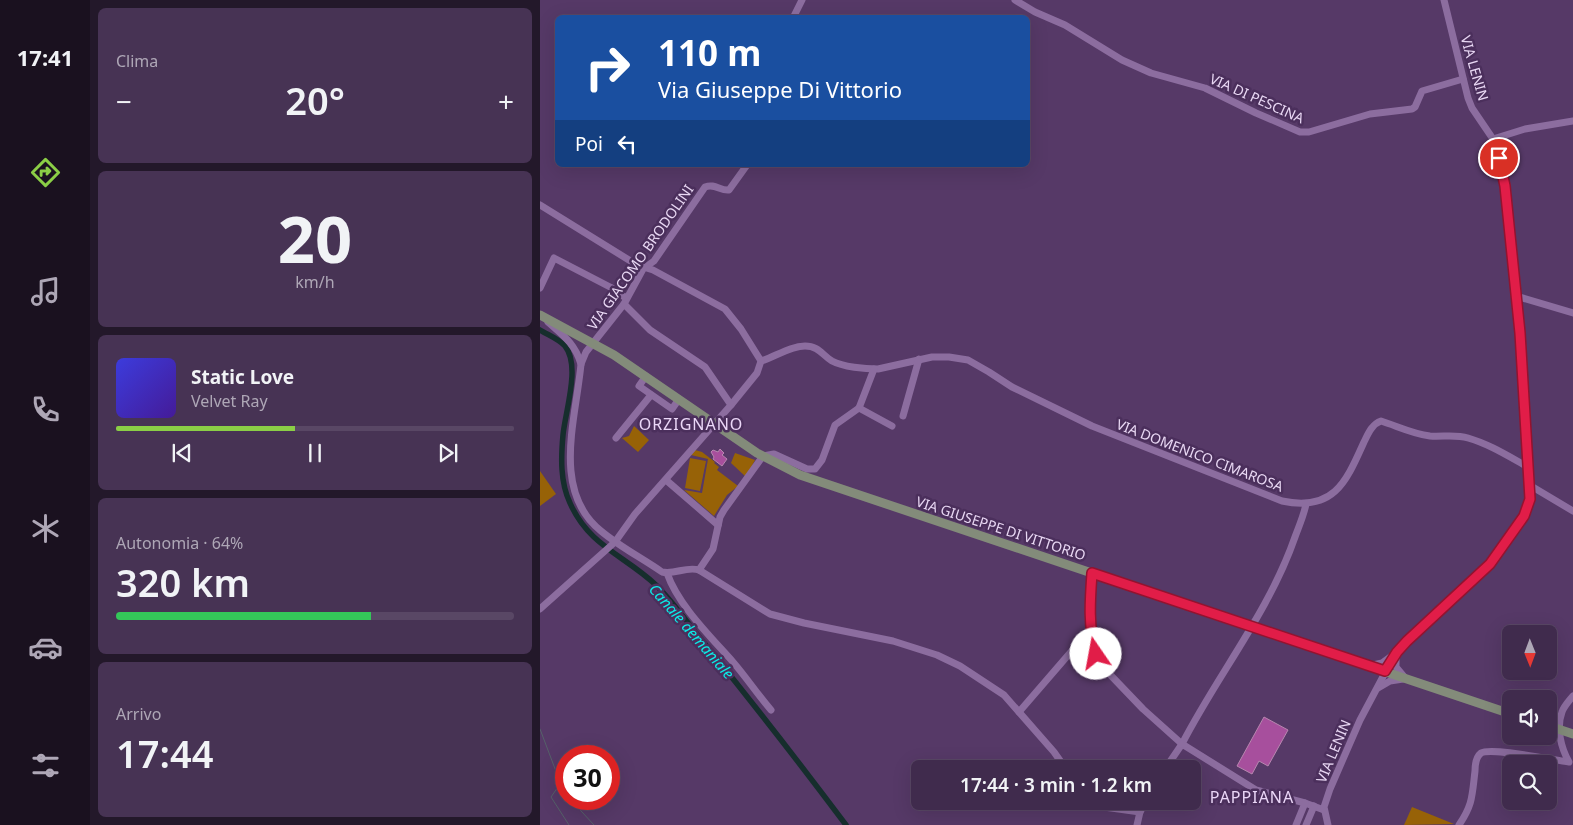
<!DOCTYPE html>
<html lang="it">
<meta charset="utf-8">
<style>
:root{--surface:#402b4d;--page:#473354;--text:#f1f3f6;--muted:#aea7b6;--line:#594765;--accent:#8bce46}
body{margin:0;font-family:"Noto Sans",sans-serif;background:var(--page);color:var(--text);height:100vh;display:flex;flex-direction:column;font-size:19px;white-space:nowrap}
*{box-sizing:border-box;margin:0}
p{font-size:16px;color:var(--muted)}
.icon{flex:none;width:28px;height:28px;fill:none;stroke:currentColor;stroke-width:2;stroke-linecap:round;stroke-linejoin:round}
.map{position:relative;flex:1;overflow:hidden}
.side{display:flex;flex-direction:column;gap:8px;padding:8px;background:#23182a;width:450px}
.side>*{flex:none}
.guide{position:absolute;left:15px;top:15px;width:475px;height:152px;border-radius:8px;box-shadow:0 5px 20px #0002,0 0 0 1px var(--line);background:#1a4fa0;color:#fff;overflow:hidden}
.needle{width:32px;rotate:179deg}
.buttons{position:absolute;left:962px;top:625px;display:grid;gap:10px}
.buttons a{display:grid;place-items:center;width:55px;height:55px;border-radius:8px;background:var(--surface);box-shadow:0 5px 20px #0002,0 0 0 1px var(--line);font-size:25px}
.speed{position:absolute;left:15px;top:745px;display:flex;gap:10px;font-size:25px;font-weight:700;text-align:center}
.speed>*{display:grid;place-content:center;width:65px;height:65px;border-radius:50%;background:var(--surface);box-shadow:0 5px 20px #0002,0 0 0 1px var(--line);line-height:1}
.speed .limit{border:8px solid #d22;background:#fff;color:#111}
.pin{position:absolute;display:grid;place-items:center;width:42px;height:42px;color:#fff;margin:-21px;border:2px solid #fff;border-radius:50%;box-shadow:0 1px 5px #0007}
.me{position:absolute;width:55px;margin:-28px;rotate:348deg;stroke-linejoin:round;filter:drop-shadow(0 0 4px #0008)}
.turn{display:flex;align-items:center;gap:18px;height:105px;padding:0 20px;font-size:22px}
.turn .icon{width:65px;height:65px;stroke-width:2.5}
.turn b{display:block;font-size:35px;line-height:42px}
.then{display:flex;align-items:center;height:48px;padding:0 20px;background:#0003;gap:10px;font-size:19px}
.big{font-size:38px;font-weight:600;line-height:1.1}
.side .card{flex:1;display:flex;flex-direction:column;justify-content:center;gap:8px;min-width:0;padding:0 18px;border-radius:8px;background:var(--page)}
.side .dial{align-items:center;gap:0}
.dial b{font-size:65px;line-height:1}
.song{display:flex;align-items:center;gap:15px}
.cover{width:60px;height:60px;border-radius:8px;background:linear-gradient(135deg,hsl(240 70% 55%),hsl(260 70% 35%))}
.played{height:5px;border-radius:2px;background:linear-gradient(90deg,var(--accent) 45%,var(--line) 45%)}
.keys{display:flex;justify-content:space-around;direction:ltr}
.heat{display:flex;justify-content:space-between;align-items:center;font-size:28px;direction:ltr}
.charge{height:8px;border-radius:4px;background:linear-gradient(90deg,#34c759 64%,var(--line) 0)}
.trip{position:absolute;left:371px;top:760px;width:290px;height:50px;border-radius:8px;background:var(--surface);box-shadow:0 5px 20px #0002,0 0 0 1px var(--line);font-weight:600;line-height:50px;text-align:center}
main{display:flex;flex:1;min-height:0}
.menu{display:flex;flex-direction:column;width:90px;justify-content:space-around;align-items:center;background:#1a111f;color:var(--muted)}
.menu .icon{width:35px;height:35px}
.menu .on{color:var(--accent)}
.menu b{font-size:22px;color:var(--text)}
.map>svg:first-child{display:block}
</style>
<main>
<nav class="menu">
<b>17:41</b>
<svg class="icon on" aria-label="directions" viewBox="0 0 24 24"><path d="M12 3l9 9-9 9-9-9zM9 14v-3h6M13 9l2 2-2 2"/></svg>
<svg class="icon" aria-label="music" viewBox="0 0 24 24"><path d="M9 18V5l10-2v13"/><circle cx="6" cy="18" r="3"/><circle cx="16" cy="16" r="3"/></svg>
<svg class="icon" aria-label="phone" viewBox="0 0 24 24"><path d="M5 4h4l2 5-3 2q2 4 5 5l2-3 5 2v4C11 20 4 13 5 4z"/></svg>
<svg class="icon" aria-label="climate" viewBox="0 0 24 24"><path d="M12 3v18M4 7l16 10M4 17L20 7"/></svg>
<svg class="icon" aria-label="car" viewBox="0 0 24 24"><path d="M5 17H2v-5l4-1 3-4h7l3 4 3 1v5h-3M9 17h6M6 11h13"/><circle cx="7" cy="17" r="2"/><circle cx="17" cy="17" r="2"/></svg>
<svg class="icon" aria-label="filters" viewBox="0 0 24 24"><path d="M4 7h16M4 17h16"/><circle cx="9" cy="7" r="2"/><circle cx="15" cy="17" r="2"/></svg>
</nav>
<section class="side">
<div class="card"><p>Clima</p>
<div class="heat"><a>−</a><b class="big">20°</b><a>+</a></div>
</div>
<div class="card dial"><b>20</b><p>km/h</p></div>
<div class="card">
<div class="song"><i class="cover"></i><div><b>Static Love</b><p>Velvet Ray</p></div></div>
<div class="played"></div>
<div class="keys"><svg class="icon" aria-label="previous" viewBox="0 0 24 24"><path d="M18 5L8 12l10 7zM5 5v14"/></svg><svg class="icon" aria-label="pause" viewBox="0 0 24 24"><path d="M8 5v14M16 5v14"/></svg><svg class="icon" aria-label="next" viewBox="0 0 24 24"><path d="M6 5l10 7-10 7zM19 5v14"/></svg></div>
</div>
<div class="card"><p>Autonomia · 64%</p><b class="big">320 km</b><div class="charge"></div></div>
<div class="card"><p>Arrivo</p><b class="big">17:44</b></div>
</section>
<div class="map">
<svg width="1033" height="825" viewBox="0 0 1033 825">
<rect width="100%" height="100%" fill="#563967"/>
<g fill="#976207">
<polygon points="94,426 109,440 98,452 82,438 89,436"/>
<polygon points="155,450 162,452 175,462 174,463 179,467 177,470 198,486 187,495 174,516 144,490 162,493 168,459 151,455"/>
<polygon points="195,453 215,460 206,477 191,463"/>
<polygon points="150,458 166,461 160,491 145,488"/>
<polygon points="0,471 16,494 0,506"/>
<polygon points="872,807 914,824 864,825"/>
</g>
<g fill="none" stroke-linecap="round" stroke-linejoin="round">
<g stroke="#556169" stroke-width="1">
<polyline points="0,729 20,782 19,786 26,794"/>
<polyline points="18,787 11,797 29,825"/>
<polyline points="30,799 54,825"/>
</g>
<path stroke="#162e2d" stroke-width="5.5" d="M0,330c8,5 19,9 25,16 16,20 0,66 -2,89 -2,22 -3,47 7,68 19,43 54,52 86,82 19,19 35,43 53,64 47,58 92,116 137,176"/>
</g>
<g fill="#a74f9d" stroke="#b786af">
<polygon points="180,449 184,453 182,455 187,459 182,466 173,459 174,457 171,452 173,450 178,452"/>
<polygon points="724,717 748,730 728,766 719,761 712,774 697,766"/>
</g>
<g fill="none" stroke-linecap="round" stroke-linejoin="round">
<g stroke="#8c6d9f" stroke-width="7">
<polyline points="475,0 495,12 525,25 582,60 611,73 665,88 716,113 760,132 769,132 830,114 872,109 875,107 882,91 923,79"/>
<polyline points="253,18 262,0"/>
<polyline points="953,139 985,129 1033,121"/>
<path d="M207,165l-18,25c-9,1 -14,-7 -24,-3l-51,74 -11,8 -19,35 -38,48 -5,12c-5,55 -30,127 20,167 19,16 41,27 61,41 13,3 24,-6 37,-2l71,44 34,9 89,18 44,14 23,11 44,29 50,57 12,17"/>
<path d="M0,205l97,60 16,5 72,39 16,20 20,32c14,-4 29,-15 44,-15 14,0 17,9 27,15 11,6 33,8 46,8l54,-12h17l19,3 21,12 23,15 80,39 190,75c52,11 64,-19 82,-59 4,-8 8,-18 17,-21 16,5 32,13 49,15 13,1 25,-2 38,2 21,6 40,18 60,29"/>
<polyline points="0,288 14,258 70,287 86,298"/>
<polyline points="976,296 1033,313"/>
<path d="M8,322c16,14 27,22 33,42"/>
<polyline points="106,376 99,386 132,409 139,399"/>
<polyline points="191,405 217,373 221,361"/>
<polyline points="319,408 352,426"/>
<polyline points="363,416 379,359"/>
<polyline points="76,438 111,395"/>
<polyline points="126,480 178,525"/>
<polyline points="991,486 1033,511"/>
<polyline points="159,570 173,549 180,517 184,510 223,456 234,454 267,469 275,469 282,460 295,425 319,408 334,369"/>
<path d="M127,573c11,32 43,63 66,89 13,15 25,33 38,48"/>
<path d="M552,573l-3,43 2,21 7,25 45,47 39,35c36,-70 87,-132 113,-207 4,-11 9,-22 11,-33"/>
<polyline points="0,609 75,542 95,514 191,405 165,367 110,330 84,304"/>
<polyline points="856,656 856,667 866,679"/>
<polyline points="829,666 842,663 857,652 950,565 983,516 991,495 986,447 980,333 963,173 953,139 932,108 928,98 904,0"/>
<polyline points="838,688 850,681 863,679"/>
<polyline points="479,712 536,646 551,637"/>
<polyline points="625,769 642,744 716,790 765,803 784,810"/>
<polyline points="551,801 564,807 600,812 606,801"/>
<polyline points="597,825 600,812"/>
<polyline points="756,825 765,803"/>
<polyline points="766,825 774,806"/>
<polyline points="788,825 784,807 790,789 820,720 854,656"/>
<path d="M919,825c14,-21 13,-29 16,-54 0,-6 1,-14 6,-18 10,-6 72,7 88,9 -8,-14 -13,-34 -7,-50 2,-6 7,-11 11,-16"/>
</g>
<g stroke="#838b7a" stroke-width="9">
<polyline points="0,315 74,355 217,453 260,475 971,714"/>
<polyline points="1009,726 1033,734"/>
</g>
</g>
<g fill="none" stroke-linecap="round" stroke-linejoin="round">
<g stroke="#92132f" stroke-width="12">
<path id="route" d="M556,654c-8,-28 -6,-53 -4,-81l293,98 12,-19 10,-11 83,-77 34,-48 6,-17 -10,-166 -15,-147 -6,-28"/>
</g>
<use href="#route" stroke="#e11d48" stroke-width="9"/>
</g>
<g text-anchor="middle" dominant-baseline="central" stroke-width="5" stroke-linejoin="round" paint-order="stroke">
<g font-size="14" fill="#e9d8f4" stroke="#4b2f5c">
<text transform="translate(935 68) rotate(74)">VIA LENIN</text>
<text transform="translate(717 98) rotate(24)">VIA DI PESCINA</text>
<text transform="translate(100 257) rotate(-55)">VIA GIACOMO BRODOLINI</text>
<text transform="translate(660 455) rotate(21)">VIA DOMENICO CIMAROSA</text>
<text transform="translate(461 528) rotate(18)">VIA GIUSEPPE DI VITTORIO</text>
<text transform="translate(793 751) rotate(-67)">VIA LENIN</text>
</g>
<g font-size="15" font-style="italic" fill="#0bebe6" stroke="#4b2f5c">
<text transform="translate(152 631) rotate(49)">Canale demaniale</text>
</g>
<g font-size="16" letter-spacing="1" fill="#ebd7f8" stroke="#4b2f5c">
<text x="151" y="424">ORZIGNANO</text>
<text x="712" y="797">PAPPIANA</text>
</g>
</g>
</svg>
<div class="buttons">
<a><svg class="needle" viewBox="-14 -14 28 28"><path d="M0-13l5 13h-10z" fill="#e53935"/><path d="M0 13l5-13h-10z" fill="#aea7b6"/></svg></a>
<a><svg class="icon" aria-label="sound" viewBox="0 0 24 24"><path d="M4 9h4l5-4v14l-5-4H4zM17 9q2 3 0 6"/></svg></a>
<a><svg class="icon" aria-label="search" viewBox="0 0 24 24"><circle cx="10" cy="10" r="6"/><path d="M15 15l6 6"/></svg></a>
</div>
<div class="speed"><div class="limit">30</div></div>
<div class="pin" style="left:959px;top:158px;background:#d93025"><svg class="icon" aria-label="arrive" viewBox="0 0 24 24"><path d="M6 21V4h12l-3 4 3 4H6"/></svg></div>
<svg class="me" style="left:556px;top:654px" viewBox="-20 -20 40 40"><circle r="19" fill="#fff"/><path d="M0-13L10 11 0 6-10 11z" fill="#e11d48"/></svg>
<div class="trip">17:44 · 3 min · 1.2 km</div>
<div class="guide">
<div class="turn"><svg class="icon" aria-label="right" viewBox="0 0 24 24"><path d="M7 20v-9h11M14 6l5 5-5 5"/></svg><div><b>110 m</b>Via Giuseppe Di Vittorio</div></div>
<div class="then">Poi<svg class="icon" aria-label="left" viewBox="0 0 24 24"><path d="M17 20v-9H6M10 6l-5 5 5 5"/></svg></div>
</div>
</div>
</main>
